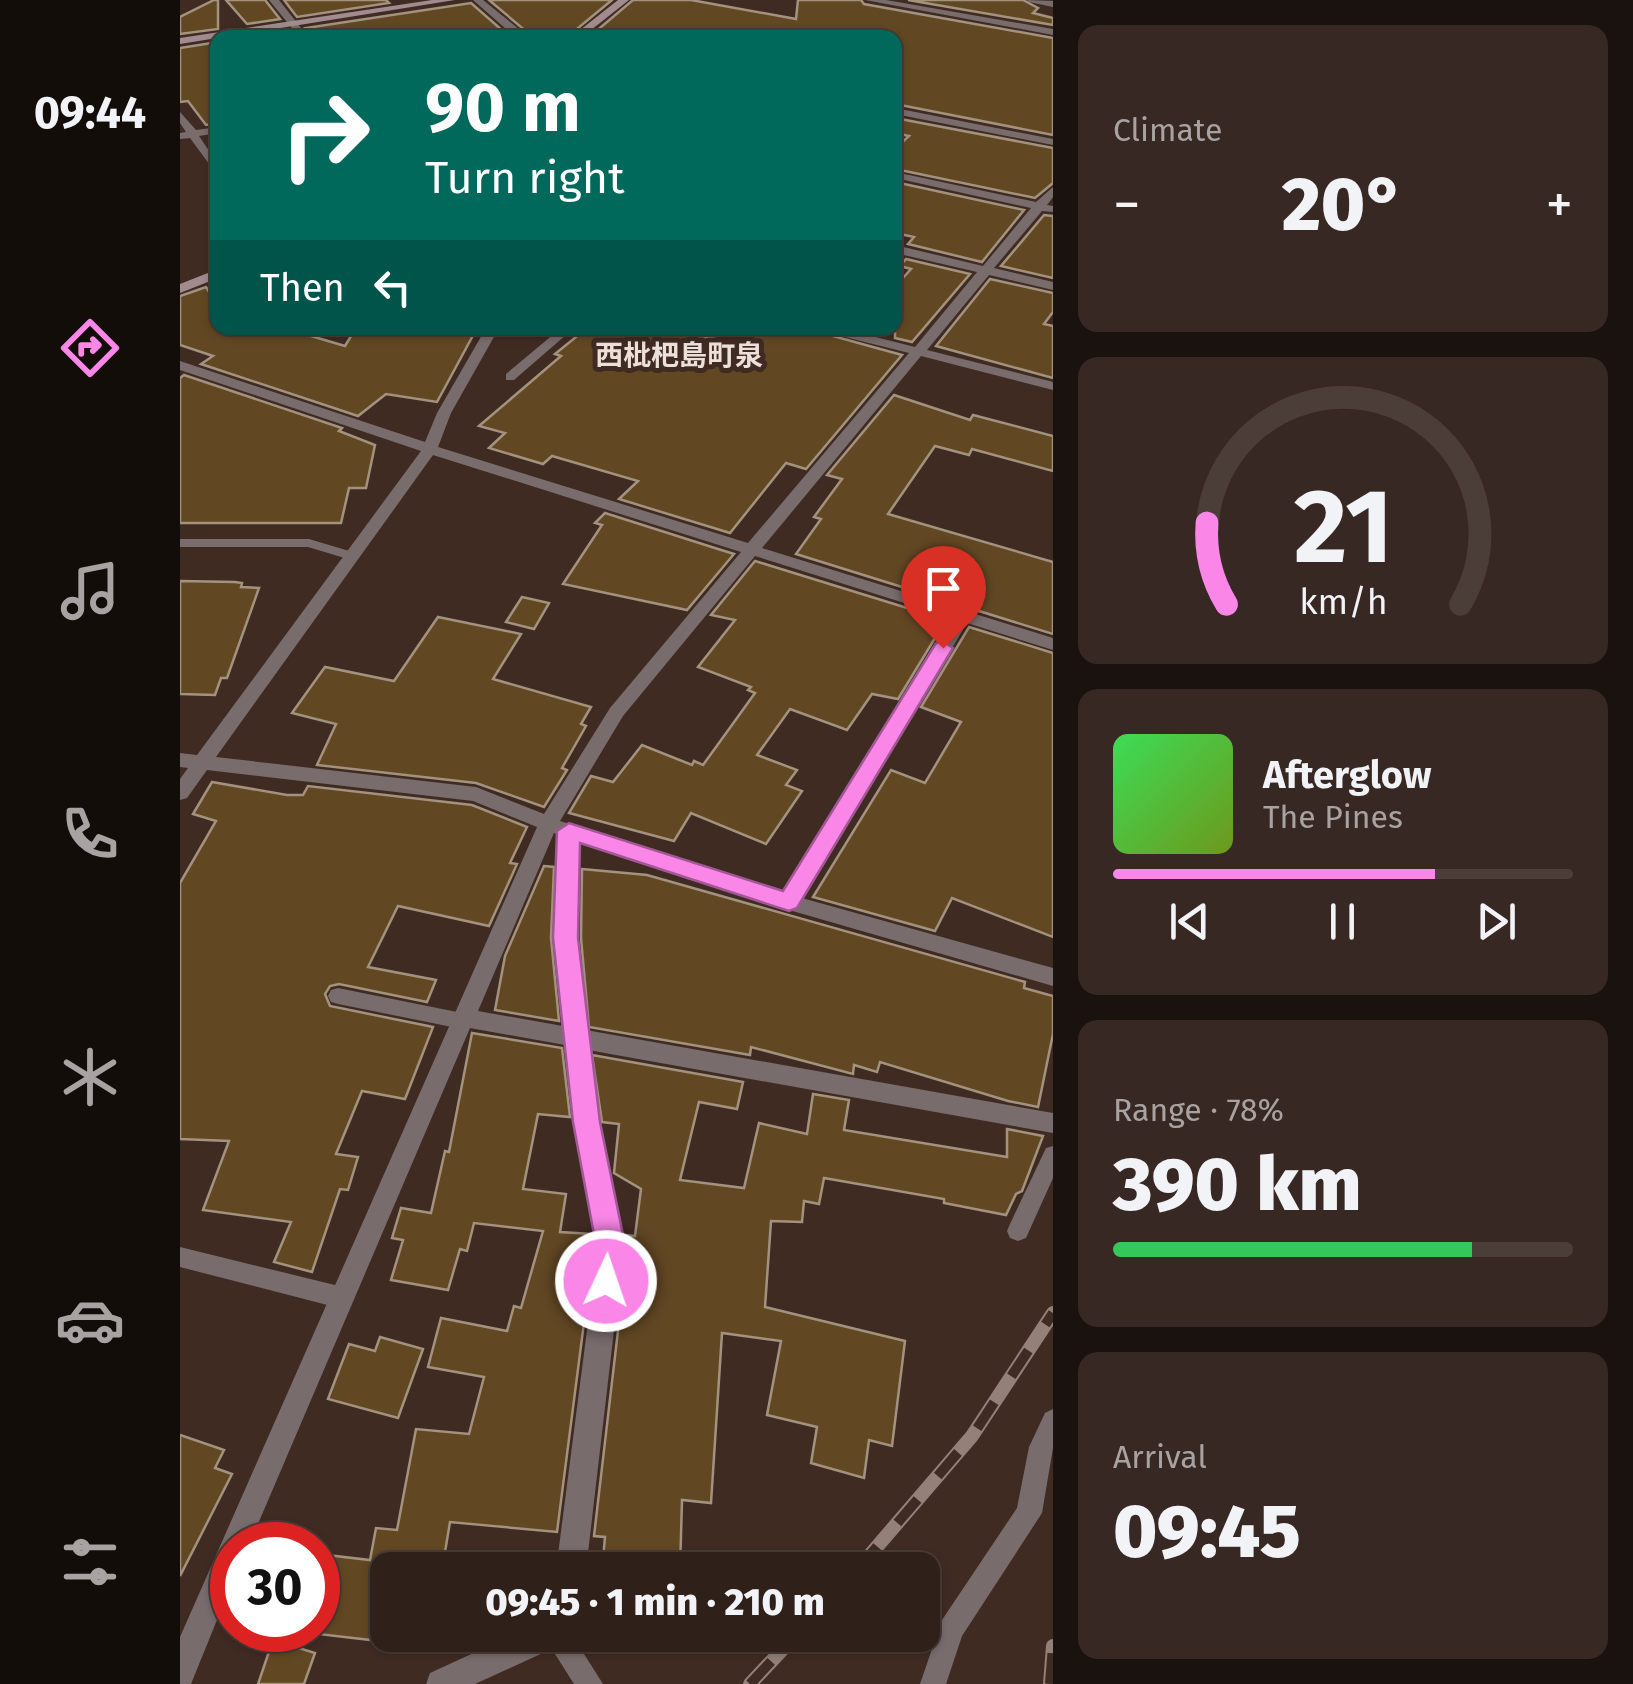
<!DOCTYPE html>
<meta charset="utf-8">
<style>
:root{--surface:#30201a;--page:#382823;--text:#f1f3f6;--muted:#a8a3a2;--line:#4b3e39;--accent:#fa87e7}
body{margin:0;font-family:"Fira Sans","Noto Sans JP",sans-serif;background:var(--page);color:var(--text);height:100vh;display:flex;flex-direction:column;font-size:38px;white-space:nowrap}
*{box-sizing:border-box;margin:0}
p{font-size:32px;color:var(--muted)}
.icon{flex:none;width:55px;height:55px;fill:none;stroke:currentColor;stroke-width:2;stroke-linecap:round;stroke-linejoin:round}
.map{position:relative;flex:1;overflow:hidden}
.drawer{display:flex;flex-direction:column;gap:25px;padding:25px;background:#1a120e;width:580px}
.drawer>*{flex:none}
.banner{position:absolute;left:30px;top:30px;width:692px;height:305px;border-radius:20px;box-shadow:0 2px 8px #0004,0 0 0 2px var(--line);background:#00695c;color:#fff;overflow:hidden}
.speed{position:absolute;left:30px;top:1522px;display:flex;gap:20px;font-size:50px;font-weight:700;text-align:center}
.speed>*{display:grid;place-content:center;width:130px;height:130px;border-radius:50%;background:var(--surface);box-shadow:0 2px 8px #0004,0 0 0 2px var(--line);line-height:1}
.speed .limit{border:15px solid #d22;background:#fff;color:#111}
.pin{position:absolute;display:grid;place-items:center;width:85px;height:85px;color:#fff;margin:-102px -42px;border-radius:50% 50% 50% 0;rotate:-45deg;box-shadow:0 0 10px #0007}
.pin .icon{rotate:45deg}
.me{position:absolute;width:110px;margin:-55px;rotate:3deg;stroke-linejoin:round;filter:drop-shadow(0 0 8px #0008)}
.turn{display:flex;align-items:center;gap:35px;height:210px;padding:0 50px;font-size:45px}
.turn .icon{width:130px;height:130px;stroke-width:2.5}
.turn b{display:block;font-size:70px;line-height:85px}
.then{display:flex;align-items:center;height:95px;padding:0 50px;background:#0003;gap:20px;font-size:38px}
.big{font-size:75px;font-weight:800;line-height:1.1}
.drawer .card{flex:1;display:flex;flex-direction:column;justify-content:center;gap:15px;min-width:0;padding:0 35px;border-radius:20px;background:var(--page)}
.drawer .dial{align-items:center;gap:0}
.dial svg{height:260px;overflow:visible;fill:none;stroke:var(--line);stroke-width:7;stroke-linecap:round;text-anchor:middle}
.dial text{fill:var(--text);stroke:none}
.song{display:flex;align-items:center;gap:30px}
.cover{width:120px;height:120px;border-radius:15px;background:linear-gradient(135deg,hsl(130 70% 55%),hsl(80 70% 35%))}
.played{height:10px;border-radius:5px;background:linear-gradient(90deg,var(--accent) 70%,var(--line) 70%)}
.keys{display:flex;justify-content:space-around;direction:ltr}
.heat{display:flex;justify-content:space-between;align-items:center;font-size:55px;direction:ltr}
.charge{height:15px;border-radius:8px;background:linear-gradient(90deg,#34c759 78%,var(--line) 0)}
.trip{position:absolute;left:190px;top:1552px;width:570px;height:100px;border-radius:20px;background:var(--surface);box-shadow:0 2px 8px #0004,0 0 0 2px var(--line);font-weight:800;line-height:100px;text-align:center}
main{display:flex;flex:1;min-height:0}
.tabs{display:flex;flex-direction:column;width:180px;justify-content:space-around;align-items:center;background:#130d0a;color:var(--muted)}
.tabs .icon{width:70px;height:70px}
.tabs .selected{color:var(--accent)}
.tabs b{font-size:45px;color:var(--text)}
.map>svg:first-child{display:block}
</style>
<main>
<nav class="tabs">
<b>09:44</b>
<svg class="icon selected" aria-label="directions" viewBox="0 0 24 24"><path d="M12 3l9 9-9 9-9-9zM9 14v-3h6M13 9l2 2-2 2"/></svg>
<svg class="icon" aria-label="music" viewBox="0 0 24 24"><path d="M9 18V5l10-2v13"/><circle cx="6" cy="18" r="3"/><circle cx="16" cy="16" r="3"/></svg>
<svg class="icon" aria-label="phone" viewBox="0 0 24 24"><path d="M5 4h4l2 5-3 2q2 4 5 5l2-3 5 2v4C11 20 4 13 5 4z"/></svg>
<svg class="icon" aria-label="climate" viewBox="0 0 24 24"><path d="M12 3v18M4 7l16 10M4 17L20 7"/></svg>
<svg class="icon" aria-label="car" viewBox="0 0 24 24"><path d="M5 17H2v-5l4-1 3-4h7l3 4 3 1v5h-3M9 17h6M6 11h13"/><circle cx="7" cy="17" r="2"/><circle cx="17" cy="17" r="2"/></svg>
<svg class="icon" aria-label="filters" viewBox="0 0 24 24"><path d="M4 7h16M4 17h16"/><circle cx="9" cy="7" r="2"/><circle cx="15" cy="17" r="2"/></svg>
</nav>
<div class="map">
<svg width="873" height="1684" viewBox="0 0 873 1684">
<rect width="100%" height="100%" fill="#402b23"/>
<g fill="#624723" stroke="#a2927e" stroke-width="2.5">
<polygon points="34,0 38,0 38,29 0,34 0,17"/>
<polygon points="46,0 85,0 100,19 67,24"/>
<polygon points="104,0 206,0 209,3 117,17"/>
<polygon points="309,0 432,0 386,38 354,38"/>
<polygon points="453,0 511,0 616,19 618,0 681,0 684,4 873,38 873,135 715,104 715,38 408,38"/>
<polygon points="728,0 843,0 858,8 853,13 873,18 873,25"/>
<polygon points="291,3 323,31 284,38 153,38 138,37 126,28"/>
<polygon points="38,42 38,123 26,125 8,101 0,102 0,48"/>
<polygon points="715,118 873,148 873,183 855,198 715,169 715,149 729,136 715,133"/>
<polygon points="715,182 844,210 802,262 728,244 734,237 715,233"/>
<polygon points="864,215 873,216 873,278 821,266"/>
<polygon points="726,259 790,274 732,342 715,338 715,287 731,269 720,266"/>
<polygon points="810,279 873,293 873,312 864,324 873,326 873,378 756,346"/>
<polygon points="26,287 38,306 38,328 104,328 165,346 176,328 297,328 257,402 206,394 178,416 21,364 33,356 0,345 0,296"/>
<polygon points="407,328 494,328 562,346 581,328 624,328 722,355 626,469 606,463 550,533 439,499 458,481 372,456 363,464 309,448 325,433 299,426 381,356 375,354"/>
<polygon points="4,375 162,428 159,431 195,445 186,488 169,488 161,523 0,523 0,378"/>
<polygon points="714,395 790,420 793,415 873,436 873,471 792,449 789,455 755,446 708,514 873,562 873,634 616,554 641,519 634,517 662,479 647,475"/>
<polygon points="425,513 538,549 554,554 507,610 383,584 422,525 415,523"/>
<polygon points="575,561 766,620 718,699 692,694 667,730 610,709 577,755 617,770 606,785 622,791 586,844 511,813 494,841 389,813 411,776 433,782 462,745 512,765 514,761 523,765 544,736 575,693 568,690 571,687 518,667 555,620 531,615"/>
<polygon points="0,581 55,582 62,583 61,587 79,588 47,678 41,678 35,695 0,694"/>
<polygon points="342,597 369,603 354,629 326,622"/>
<polygon points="258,617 341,634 313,679 411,707 401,724 406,726 382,768 387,770 364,807 296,783 137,765 156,724 112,713 145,667 214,681"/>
<polygon points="789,627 873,653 873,937 772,898 755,931 633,897 711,770 745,783 781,722 741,707"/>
<polygon points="32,782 107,795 123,795 128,786 292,805 347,827 330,863 337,864 309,926 218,906 188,967 256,980 247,1002 159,984 150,986 145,994 150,1006 253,1027 225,1099 182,1091 156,1154 178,1157 168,1190 160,1189 132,1272 94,1262 111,1222 23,1210 49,1141 0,1139 0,883 36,821 13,814"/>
<polygon points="364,866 374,867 371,938 379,1021 315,1010 325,956"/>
<polygon points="402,869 467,875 845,982 844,988 873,996 873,1034 858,1107 828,1101 700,1062 697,1072 674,1065 673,1074 571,1047 570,1055 409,1027 401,938"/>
<polygon points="292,1033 382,1048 390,1117 358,1114 343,1189 386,1194 380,1232 412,1234 414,1245 377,1532 270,1522 262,1570 208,1570 208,1642 138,1634 138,1554 190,1560 196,1528 217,1530 236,1429 289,1434 304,1377 248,1367 261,1318 327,1331 334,1306 341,1308 363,1231 294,1223 287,1251 280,1249 268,1290 211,1280 223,1240 212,1238 221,1208 251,1213 265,1151 269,1152"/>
<polygon points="412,1055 563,1082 557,1109 519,1102 500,1180 564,1188 579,1123 627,1134 633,1094 669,1100 664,1130 827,1157 827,1129 863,1136 842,1191 836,1194 826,1215 764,1203 764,1199 644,1178 639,1204 624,1201 622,1222 591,1221 585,1307 725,1341 712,1446 689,1440 684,1478 631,1463 637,1427 587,1415 601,1341 542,1333 531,1503 502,1500 500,1570 422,1570 425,1537 414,1536 448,1245 446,1235 455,1236 461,1189 434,1173 439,1124 422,1122"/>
<polygon points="200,1337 243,1349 218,1418 148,1399 169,1344 195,1351"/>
<polygon points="0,1435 44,1450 35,1468 52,1474 0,1576"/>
<polygon points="93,1640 135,1653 124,1684 78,1684"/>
</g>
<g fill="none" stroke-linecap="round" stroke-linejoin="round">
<g fill="#786c6d" fill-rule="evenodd">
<polygon points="381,328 394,328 334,380 326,380 326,374"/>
<polygon points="537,328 557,328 567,332 561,336"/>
<polygon points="0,539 129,539 176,553 178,556 171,560 128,547 0,547"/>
<polygon points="158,988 282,1013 289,1015 292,1021 289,1027 282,1029 158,1004 151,1002 148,996 151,990"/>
<polygon points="873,1146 873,1178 846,1238 838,1241 830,1238 827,1231 830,1224 866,1148"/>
<polygon points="0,1247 159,1286 167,1289 170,1297 167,1305 159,1308 0,1267"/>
<polygon points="873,1409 873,1448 862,1513 782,1636 766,1684 740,1684 762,1620 837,1508 849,1447 865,1413"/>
<polygon points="363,1635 392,1635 423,1684 394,1684"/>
</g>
<g fill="#786c6d" fill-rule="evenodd">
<polygon points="89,0 99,0 129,38 120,38"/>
<polygon points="293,0 303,0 350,38 335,37"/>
<polygon points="685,0 706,0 873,29 873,35"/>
<polygon points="847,0 873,1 873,7 849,2"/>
<polygon points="715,108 873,139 873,145 715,114"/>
<polygon points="0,112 16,130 38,127 38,133 19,136 38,164 38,176 10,138 0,139 0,133 6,132 0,123"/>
<path d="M715,172l141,30 17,-15v10l-6,8 6,1v6l-11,-1 -48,57 59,14v8l-64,-15 -62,75 126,32v8l-132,-34 -159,192 291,90v12l-86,-27 -165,275 251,70v18l-264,-76 -210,-69 -2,97 9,92 467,83v20l-465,-83 10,72 26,123 -38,325h-30l42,-325 -24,-123 -9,-77 -95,-17 -221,517h-17v38l-41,101h-11v-47l357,-810 -64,-26 -266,-31 -20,28 -7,2v-21l8,-11 -8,-1v-14l17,2 224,-304 -241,-81v-9l245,81 12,-29 49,-85h13l-48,85 -13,34 310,96 161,-190 -88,-22 -1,-3h20l75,19 62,-75 -82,-19v-8l88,21 48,-58 -136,-30zM253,455l308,97 -131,156 -66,106 -68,-27 -260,-30zM575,556l197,62 -168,274 -224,-71 63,-105zM374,833l5,2 -4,103 8,88 -85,-15z"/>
<polygon points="333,1635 382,1635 378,1646 295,1684 246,1684 250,1673"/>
</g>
<g fill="#a08c8e" fill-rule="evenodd">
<polygon points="252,0 275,0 0,44 0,38"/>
<polygon points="438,0 449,0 401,38 390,38"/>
<polygon points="38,269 38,278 0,293 0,284"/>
</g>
<g stroke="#928079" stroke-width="14">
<g id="rail">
<polyline points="677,1570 792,1436 873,1313"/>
<polyline points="570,1684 616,1635"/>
<polyline points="870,1684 873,1646"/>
</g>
</g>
<use href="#rail" stroke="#402b23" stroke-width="10" stroke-dasharray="31" stroke-linecap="butt"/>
</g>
<polygon fill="#fa87e7" stroke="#a25896" stroke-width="2.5" points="763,641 773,648 617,908 609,911 400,843 398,938 420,1122 445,1245 437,1291 426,1295 416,1291 412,1281 416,1245 393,1122 373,938 377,831 389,823 603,891 756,643"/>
<g text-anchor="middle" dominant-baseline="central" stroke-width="10" stroke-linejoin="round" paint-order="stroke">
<g font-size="28" font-weight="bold" fill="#eddfd9" stroke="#402b23">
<text x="499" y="355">西枇杷島町泉</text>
</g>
</g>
</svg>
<div class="speed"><div class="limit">30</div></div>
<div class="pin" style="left:763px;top:648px;background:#d93025"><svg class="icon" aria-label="arrive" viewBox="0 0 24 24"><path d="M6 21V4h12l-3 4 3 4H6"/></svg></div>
<svg class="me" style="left:426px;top:1281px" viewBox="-20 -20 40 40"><circle r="17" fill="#fa87e7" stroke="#fff" stroke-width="3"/><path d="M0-11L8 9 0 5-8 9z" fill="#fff"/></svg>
<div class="trip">09:45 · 1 min · 210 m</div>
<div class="banner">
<div class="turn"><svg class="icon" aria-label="right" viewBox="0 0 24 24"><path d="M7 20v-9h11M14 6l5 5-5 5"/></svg><div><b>90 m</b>Turn right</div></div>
<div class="then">Then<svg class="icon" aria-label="left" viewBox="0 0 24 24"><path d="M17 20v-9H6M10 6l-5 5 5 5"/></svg></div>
</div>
</div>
<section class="drawer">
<div class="card"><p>Climate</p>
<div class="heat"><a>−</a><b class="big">20°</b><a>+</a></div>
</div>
<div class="card dial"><svg viewBox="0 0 100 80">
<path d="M14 69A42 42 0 1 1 86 69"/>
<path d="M14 69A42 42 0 0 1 8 44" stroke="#fa87e7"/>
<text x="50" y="56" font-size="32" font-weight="700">21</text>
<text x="50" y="72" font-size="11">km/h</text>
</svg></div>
<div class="card">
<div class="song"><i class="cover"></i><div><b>Afterglow</b><p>The Pines</p></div></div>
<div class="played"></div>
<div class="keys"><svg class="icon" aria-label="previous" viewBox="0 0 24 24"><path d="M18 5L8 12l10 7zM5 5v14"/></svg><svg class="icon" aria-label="pause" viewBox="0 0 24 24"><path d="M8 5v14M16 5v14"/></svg><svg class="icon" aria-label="next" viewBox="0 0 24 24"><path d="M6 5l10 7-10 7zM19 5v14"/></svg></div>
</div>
<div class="card"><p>Range · 78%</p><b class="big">390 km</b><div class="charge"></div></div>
<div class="card"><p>Arrival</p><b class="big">09:45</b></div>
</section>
</main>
